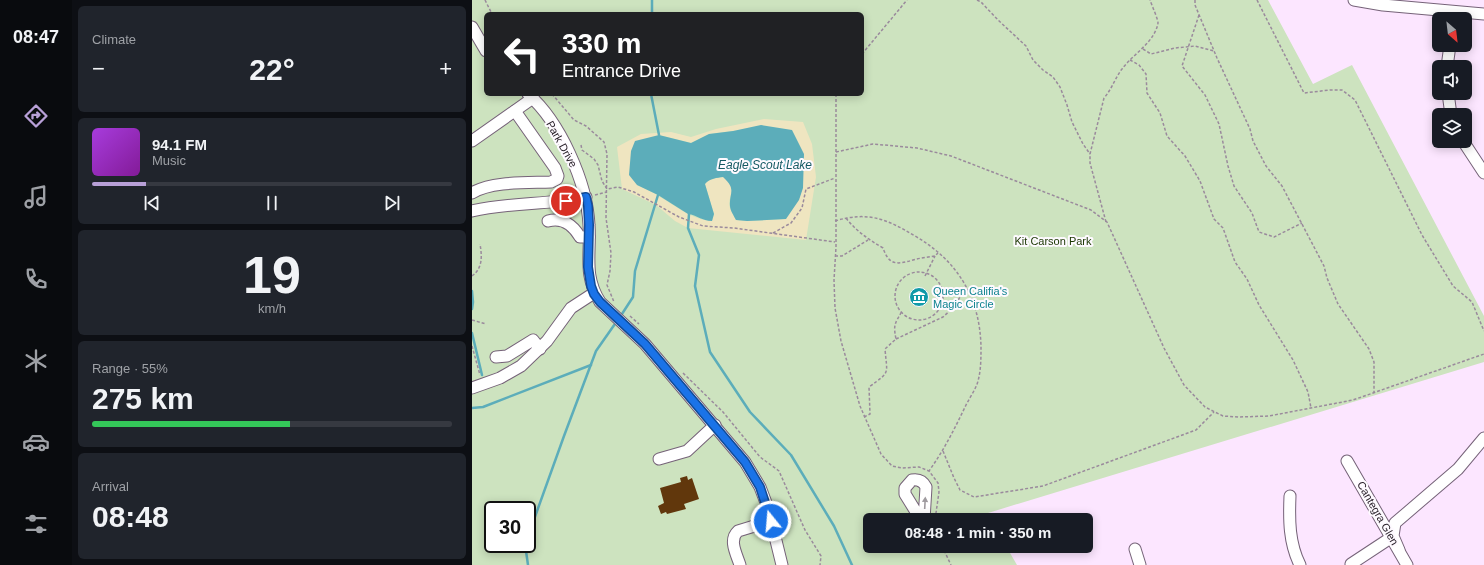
<!DOCTYPE html>
<meta charset="utf-8">
<style>
:root{--surface:#171b24;--page:#20242c;--text:#f1f3f6;--muted:#9ea1a6;--line:#363941;--accent:#b8a0d7}
body{margin:0;font-family:Arial,sans-serif;background:var(--page);color:var(--text);height:100vh;display:flex;flex-direction:column;font-size:15px;white-space:nowrap}
*{box-sizing:border-box;margin:0}
p{font-size:13px;color:var(--muted)}
.icon{flex:none;width:22px;height:22px;fill:none;stroke:currentColor;stroke-width:2;stroke-linecap:round;stroke-linejoin:round}
.map{position:relative;flex:1;overflow:hidden}
.sheet{display:flex;flex-direction:column;gap:6px;padding:6px;background:#0d0f14;width:400px}
.sheet>*{flex:none}
.top-card{position:absolute;left:12px;top:12px;width:380px;height:84px;border-radius:6px;box-shadow:0 2px 10px #0003;background:#202124;color:#fff;overflow:hidden}
.needle{width:26px;rotate:152deg}
.tools{position:absolute;left:960px;top:12px;display:grid;gap:8px}
.tools a{display:grid;place-items:center;width:40px;height:40px;border-radius:6px;background:var(--surface);box-shadow:0 2px 10px #0003;font-size:20px}
.speed{position:absolute;left:12px;top:501px;display:flex;gap:8px;font-size:20px;font-weight:700;text-align:center}
.speed>*{display:grid;place-content:center;width:52px;height:52px;border-radius:50%;background:var(--surface);box-shadow:0 2px 10px #0003;line-height:1}
.speed .limit{border:2px solid #111;border-radius:6px;background:#fff;color:#111}
.pin{position:absolute;display:grid;place-items:center;width:34px;height:34px;color:#fff;margin:-17px;border:2px solid #fff;border-radius:50%;box-shadow:0 1px 4px #0007}
.me{position:absolute;width:44px;margin:-22px;rotate:343deg;stroke-linejoin:round;filter:drop-shadow(0 0 3px #0008)}
.turn{display:flex;align-items:center;gap:14px;height:84px;padding:0 12px;font-size:18px}
.turn .icon{width:52px;height:52px;stroke-width:2.5}
.turn b{display:block;font-size:28px;line-height:34px}
.big{font-size:30px;font-weight:700;line-height:1.1}
.sheet .card{flex:1;display:flex;flex-direction:column;justify-content:center;gap:6px;min-width:0;padding:0 14px;border-radius:6px;background:var(--page)}
.sheet .dial{align-items:center;gap:0}
.dial b{font-size:52px;line-height:1}
.song{display:flex;align-items:center;gap:12px}
.cover{width:48px;height:48px;border-radius:6px;background:linear-gradient(135deg,hsl(280 70% 55%),hsl(290 70% 35%))}
.played{height:4px;border-radius:2px;background:linear-gradient(90deg,var(--accent) 15%,var(--line) 15%)}
.keys{display:flex;justify-content:space-around;direction:ltr}
.heat{display:flex;justify-content:space-between;align-items:center;font-size:22px;direction:ltr}
.charge{height:6px;border-radius:3px;background:linear-gradient(90deg,#34c759 55%,var(--line) 0)}
.trip{position:absolute;left:391px;top:513px;width:230px;height:40px;border-radius:6px;background:var(--surface);box-shadow:0 2px 10px #0003;font-weight:700;line-height:40px;text-align:center}
main{display:flex;flex:1;min-height:0}
.tab-bar{display:flex;flex-direction:column;width:72px;justify-content:space-around;align-items:center;background:#090b0e;color:var(--muted)}
.tab-bar .icon{width:28px;height:28px}
.tab-bar .active{color:var(--accent)}
.tab-bar b{font-size:18px;color:var(--text)}
.map>svg:first-child{display:block}
</style>
<main>
<nav class="tab-bar">
<b>08:47</b>
<svg class="icon active" aria-label="directions" viewBox="0 0 24 24"><path d="M12 3l9 9-9 9-9-9zM9 14v-3h6M13 9l2 2-2 2"/></svg>
<svg class="icon" aria-label="music" viewBox="0 0 24 24"><path d="M9 18V5l10-2v13"/><circle cx="6" cy="18" r="3"/><circle cx="16" cy="16" r="3"/></svg>
<svg class="icon" aria-label="phone" viewBox="0 0 24 24"><path d="M5 4h4l2 5-3 2q2 4 5 5l2-3 5 2v4C11 20 4 13 5 4z"/></svg>
<svg class="icon" aria-label="climate" viewBox="0 0 24 24"><path d="M12 3v18M4 7l16 10M4 17L20 7"/></svg>
<svg class="icon" aria-label="car" viewBox="0 0 24 24"><path d="M5 17H2v-5l4-1 3-4h7l3 4 3 1v5h-3M9 17h6M6 11h13"/><circle cx="7" cy="17" r="2"/><circle cx="17" cy="17" r="2"/></svg>
<svg class="icon" aria-label="filters" viewBox="0 0 24 24"><path d="M4 7h16M4 17h16"/><circle cx="9" cy="7" r="2"/><circle cx="15" cy="17" r="2"/></svg>
</nav>
<section class="sheet">
<div class="card"><p>Climate</p>
<div class="heat"><a>−</a><b class="big">22°</b><a>+</a></div>
</div>
<div class="card">
<div class="song"><i class="cover"></i><div><b>94.1 FM</b><p>Music</p></div></div>
<div class="played"></div>
<div class="keys"><svg class="icon" aria-label="previous" viewBox="0 0 24 24"><path d="M18 5L8 12l10 7zM5 5v14"/></svg><svg class="icon" aria-label="pause" viewBox="0 0 24 24"><path d="M8 5v14M16 5v14"/></svg><svg class="icon" aria-label="next" viewBox="0 0 24 24"><path d="M6 5l10 7-10 7zM19 5v14"/></svg></div>
</div>
<div class="card dial"><b>19</b><p>km/h</p></div>
<div class="card"><p>Range · 55%</p><b class="big">275 km</b><div class="charge"></div></div>
<div class="card"><p>Arrival</p><b class="big">08:48</b></div>
</section>
<div class="map">
<svg width="1012" height="565" viewBox="0 0 1012 565">
<rect width="100%" height="100%" fill="#fce6ff"/>
<path fill="#cde3bf" fill-rule="evenodd" d="M0,0h796l45,84 39,-19 132,251v46l-496,151 3,7h-121v26h136l11,19h-545zM14,14h376v80h-376zM21,510h34v34h-34z"/>
<path fill="#efe5c0" fill-rule="evenodd" d="M292,119l39,3 9,22 4,33 -10,63 -118,-12 -13,-7 -19,-16 -34,-16 -5,-42 24,-13 30,-2 20,5 25,-8zM261,131l53,88 -39,2 -11,-1c-2,-4 -5,-8 -6,-12 -4,-13 10,-15 -6,-31 -7,1 -14,1 -19,7l9,30 -2,7c-20,-1 -36,-15 -52,-24 -7,-5 -15,-8 -23,-12l22,-50 32,8 18,-9z"/>
<path fill="#5cadba" d="M289,125l31,5 12,24 -1,34 -4,12 -13,19 -39,2 -11,-1c-2,-4 -6,-10 -6,-14 -1,-14 7,-16 -7,-29 -6,1 -13,1 -18,7l9,30 -2,7c-10,0 -15,-6 -24,-7l-30,-19 -21,-10 -8,-10 2,-24 4,-10 24,-6 32,8 18,-9 24,-3z"/>
<g fill="none" stroke-linecap="round" stroke-linejoin="round">
<g stroke="#5cadba" stroke-width="2.5">
<polyline points="180,14 180,0"/>
<polyline points="179,94 187,135"/>
<polyline points="217,214 216,228 227,255 223,286 238,352 278,412 319,455 362,526 380,565"/>
<polyline points="0,291 1,302 0,309"/>
<polyline points="148,317 161,297 163,271 186,195"/>
<polyline points="0,333 10,375"/>
<polyline points="0,408 11,407 119,365"/>
<polyline points="55,539 92,436 124,351 145,321"/>
<polyline points="53,544 56,565"/>
</g>
</g>
<g fill="#61370c">
<polygon points="215,476 216,480 220,478 227,499 212,504 214,509 195,514 194,512 189,514 186,506 192,503 188,488 209,482 208,478"/>
<polygon points="310,504 313,515 305,517 303,506"/>
</g>
<g fill="none" stroke-linecap="round" stroke-linejoin="round">
<g stroke="#756278" stroke-width="13">
<g id="minor">
<polyline points="882,0 911,5 1012,14"/>
<polyline points="0,27 14,51"/>
<polyline points="975,67 978,45"/>
<polyline points="976,93 979,115"/>
<path d="M56,94c32,28 59,88 61,131 2,29 -6,50 11,77l45,42 100,118 15,25 8,21 14,57"/>
<polyline points="0,141 61,98"/>
<polyline points="991,141 1012,173"/>
<path d="M0,193c20,-12 56,-10 79,-11l6,-3 1,-3 -3,-8 -40,-57"/>
<path d="M0,211c37,-9 76,-6 114,-14"/>
<path d="M76,221c14,-4 25,4 32,16h9"/>
<polyline points="24,357 35,356 61,340 68,349"/>
<polyline points="0,388 28,378 49,366 75,341 99,308 122,293"/>
<polyline points="187,459 215,451 243,425"/>
<polyline points="875,461 935,565"/>
<path d="M818,496c-1,24 -1,47 10,69"/>
<path d="M449,520l-16,-26v-6l7,-8c6,-1 11,1 14,7l-2,33"/>
<polyline points="663,549 668,565"/>
<polyline points="927,550 921,536 923,523 986,469 1012,438"/>
<polyline points="879,564 920,537"/>
<path d="M268,565c-3,-10 -12,-25 -2,-34l33,-10"/>
</g>
</g>
<g stroke="#9a8a9c" stroke-width="1.5" stroke-dasharray="3 2" stroke-linecap="butt">
<polyline points="13,0 20,14"/>
<polyline points="505,0 509,2 526,20 554,46 561,60 571,70 581,77 588,87 595,105 600,122 611,144 618,154"/>
<polyline points="723,0 723,5 745,58 778,129 781,141 794,166 810,186 852,266 855,278 866,304 897,349 902,362 902,393"/>
<polyline points="785,0 832,93 858,90 870,90 883,100 950,235 981,286 1000,302 1012,331"/>
<polyline points="727,15 710,66 733,95 747,124 756,166 762,186 780,213 787,232 802,237 830,223"/>
<polyline points="671,49 679,54 703,48 723,46 742,51"/>
<polyline points="390,54 435,0"/>
<polyline points="658,60 667,65 674,74 675,93 688,113 695,136 713,156 728,181 742,219 751,228 763,262 775,279 787,305 821,360 836,392 839,408"/>
<polyline points="80,94 102,120 114,126 132,142 135,154 134,218 139,253 138,271 135,285 142,302"/>
<polyline points="364,94 364,247 362,280 363,308 369,341 388,406 409,454 420,466 430,468 447,467 457,471 466,483 467,492 463,520"/>
<polyline points="109,145 110,150 122,159 126,165 130,181 135,189 146,187 162,192 207,217 231,226 262,228 363,242"/>
<polyline points="364,152 401,144 445,148 479,156 619,210 635,222 692,348 712,385 733,407 751,416 767,417 797,416 881,400 1012,354"/>
<polyline points="123,195 135,192"/>
<path d="M374,218c10,13 22,21 37,30 6,17 13,17 30,12 7,-2 15,-3 22,-4l3,-3"/>
<path d="M363,221c33,-10 52,-2 80,15 43,25 65,62 66,111 0,11 0,23 -3,34 -2,8 -8,16 -12,24 -11,23 -22,45 -37,66"/>
<path d="M634,222l-16,-59v-9l14,-56c8,-9 11,-20 18,-29 10,-14 33,-27 36,-46 0,-4 -6,-17 -8,-23"/>
<polyline points="301,233 319,223 330,208 334,189 363,178"/>
<polyline points="363,256 370,256 396,240"/>
<circle cx="447" cy="296" r="24"/>
<path d="M0,276c11,-8 10,-20 8,-32"/>
<polyline points="453,276 463,256"/>
<polyline points="158,316 167,324"/>
<polyline points="0,320 14,324"/>
<polyline points="424,339 471,317 482,307 494,287"/>
<polyline points="0,346 8,375"/>
<polyline points="211,373 251,412 288,457 307,471 333,530 349,556 348,565"/>
<path d="M392,417l6,-3 -1,-27c22,-16 18,-12 16,-38l11,-10c-3,-15 -1,-15 6,-28"/>
<polyline points="471,451 482,478 488,490 502,497 571,486 724,430 742,412"/>
<polyline points="470,546 479,565"/>
</g>
<use href="#minor" stroke="#fff" stroke-width="11"/>
</g>
<defs><path id="oneway-solid" d="M-6-.8H1V-3.2L6.5 0L1 3.2V.8H-6Z"/></defs>
<use fill="#9f9b9f" href="#oneway-solid" transform="translate(453 503) rotate(-87)"/>
<g fill="none" stroke-linecap="round" stroke-linejoin="round">
<g stroke="#114b97" stroke-width="10">
<polyline id="route" points="94,201 114,197 116,206 117,225 116,267 119,286 122,294 128,302 173,344 273,462 288,487 299,521"/>
</g>
<use href="#route" stroke="#1a73e8" stroke-width="7"/>
</g>
<defs>
<g id="museum-disc" transform="scale(1)"><circle r="9.5" fill="#0f9aa8" stroke="#fefaff"/><path d="M0-6L6-3V-2H-6V-3ZM-5-1h2V3h-2ZM-1-1h2V3h-2ZM3-1h2V3H3ZM-6 4H6V6H-6Z" fill="#fff"/></g>
</defs>
<g fill-rule="evenodd">
<use href="#museum-disc" x="447" y="297"/>
</g>
<g text-anchor="middle" dominant-baseline="central" stroke-width="4" stroke-linejoin="round" paint-order="stroke">
<g font-size="11" fill="#29212a" stroke="#fefaff">
<text transform="translate(90 144) rotate(61)">Park Drive</text>
<text transform="translate(906 513) rotate(60)">Cantegra Glen</text>
</g>
<g font-size="11" fill="#1a3600" stroke="#fefaff">
<text x="581" y="241">Kit Carson Park</text>
</g>
<g font-size="11" fill="#0d838f" stroke="#fefaff" text-anchor="start">
<text x="461" y="291">Queen Califia's<tspan x="461" dy="13">Magic Circle</tspan></text>
</g>
<g font-size="12" font-style="italic" fill="#165a64" stroke="#fefaff">
<text x="293" y="165">Eagle Scout Lake</text>
</g>
</g>
</svg>
<div class="tools">
<a><svg class="needle" viewBox="-14 -14 28 28"><path d="M0-13l5 13h-10z" fill="#e53935"/><path d="M0 13l5-13h-10z" fill="#9ea1a6"/></svg></a>
<a><svg class="icon" aria-label="sound" viewBox="0 0 24 24"><path d="M4 9h4l5-4v14l-5-4H4zM17 9q2 3 0 6"/></svg></a>
<a><svg class="icon" aria-label="layers" viewBox="0 0 24 24"><path d="M12 4l9 5-9 5-9-5zM3 14l9 5 9-5"/></svg></a>
</div>
<div class="speed"><div class="limit">30</div></div>
<div class="pin" style="left:94px;top:201px;background:#d93025"><svg class="icon" aria-label="arrive" viewBox="0 0 24 24"><path d="M6 21V4h12l-3 4 3 4H6"/></svg></div>
<svg class="me" style="left:299px;top:521px" viewBox="-20 -20 40 40"><circle r="17" fill="#1a73e8" stroke="#fff" stroke-width="3"/><path d="M0-11L8 9 0 5-8 9z" fill="#fff"/></svg>
<div class="trip">08:48 · 1 min · 350 m</div>
<div class="top-card">
<div class="turn"><svg class="icon" aria-label="left" viewBox="0 0 24 24"><path d="M17 20v-9H6M10 6l-5 5 5 5"/></svg><div><b>330 m</b>Entrance Drive</div></div>
</div>
</div>
</main>
